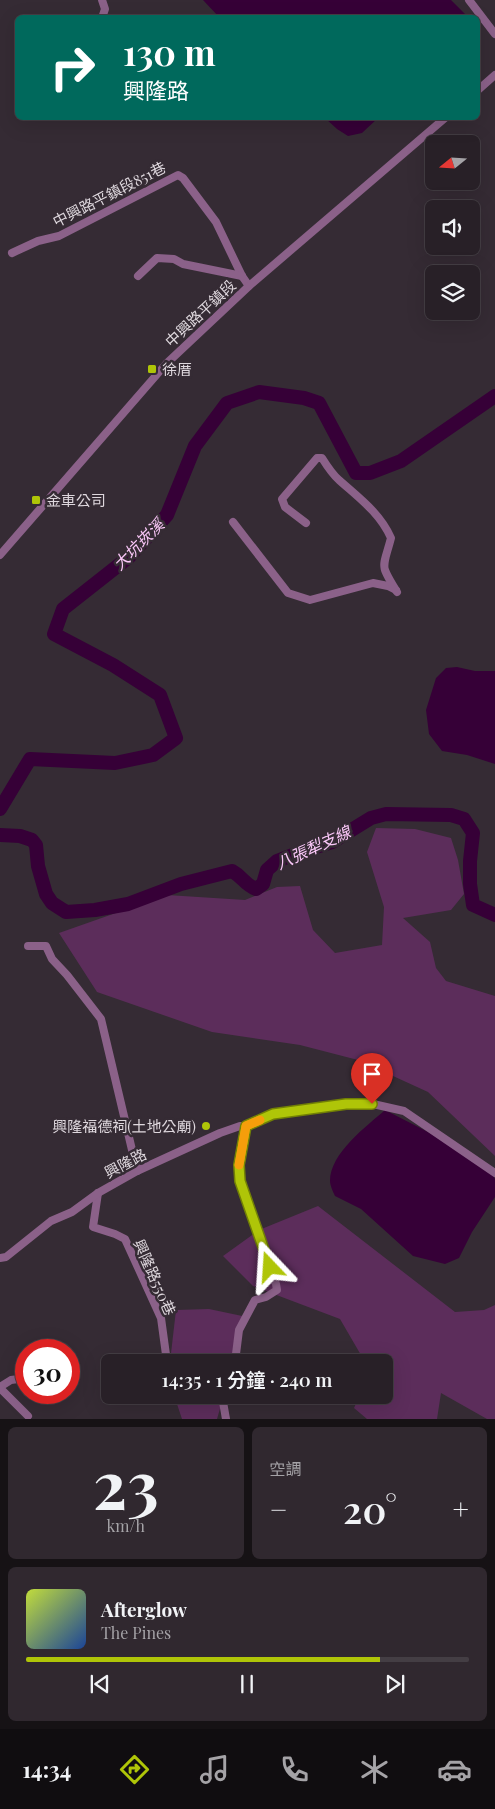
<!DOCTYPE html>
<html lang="zh-TW">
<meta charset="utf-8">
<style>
:root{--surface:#282027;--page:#30282f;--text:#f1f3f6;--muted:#a5a3a7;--line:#443e44;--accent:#afc508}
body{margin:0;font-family:"Playfair Display","Noto Sans TC",serif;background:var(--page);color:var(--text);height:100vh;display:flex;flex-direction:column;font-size:19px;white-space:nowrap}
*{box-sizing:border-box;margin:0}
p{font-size:16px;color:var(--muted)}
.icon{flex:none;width:28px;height:28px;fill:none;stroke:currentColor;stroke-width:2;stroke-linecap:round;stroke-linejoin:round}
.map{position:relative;height:1419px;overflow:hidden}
.drawer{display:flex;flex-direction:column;gap:8px;padding:8px;background:#161215;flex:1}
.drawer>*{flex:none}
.guide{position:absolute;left:15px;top:15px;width:465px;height:105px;border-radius:8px;box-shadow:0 5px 20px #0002,0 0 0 1px var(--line);background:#00695c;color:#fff;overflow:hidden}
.needle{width:32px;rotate:252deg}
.controls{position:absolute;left:425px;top:135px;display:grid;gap:10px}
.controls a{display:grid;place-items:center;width:55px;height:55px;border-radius:8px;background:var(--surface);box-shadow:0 5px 20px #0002,0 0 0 1px var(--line);font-size:25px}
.speed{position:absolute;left:15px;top:1339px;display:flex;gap:10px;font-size:25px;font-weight:700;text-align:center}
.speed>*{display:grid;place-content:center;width:65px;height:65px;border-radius:50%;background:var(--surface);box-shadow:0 5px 20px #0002,0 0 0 1px var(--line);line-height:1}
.speed .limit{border:8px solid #d22;background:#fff;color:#111}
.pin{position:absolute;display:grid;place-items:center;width:42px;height:42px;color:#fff;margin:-51px -21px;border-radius:50% 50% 50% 0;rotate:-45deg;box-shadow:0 0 5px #0007}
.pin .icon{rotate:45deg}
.me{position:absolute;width:55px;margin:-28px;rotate:340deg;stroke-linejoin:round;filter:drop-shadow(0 0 4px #0008)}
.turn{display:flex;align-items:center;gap:18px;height:105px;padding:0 25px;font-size:22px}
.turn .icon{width:65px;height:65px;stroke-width:2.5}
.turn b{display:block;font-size:35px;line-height:42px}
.big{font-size:38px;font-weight:600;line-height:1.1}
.drawer .tile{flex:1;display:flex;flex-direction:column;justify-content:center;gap:8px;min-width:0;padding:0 18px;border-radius:8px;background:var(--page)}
.drawer .dial{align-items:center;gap:0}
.dial b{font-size:65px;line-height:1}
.song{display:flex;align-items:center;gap:15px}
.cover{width:60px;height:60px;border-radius:8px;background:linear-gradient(135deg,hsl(70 70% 55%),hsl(220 70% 35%))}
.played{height:5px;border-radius:2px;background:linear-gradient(90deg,var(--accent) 80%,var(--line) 80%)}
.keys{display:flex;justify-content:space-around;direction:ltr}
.heat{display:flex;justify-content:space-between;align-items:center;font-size:28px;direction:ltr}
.drawer .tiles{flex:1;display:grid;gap:8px;grid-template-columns:1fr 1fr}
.tile:last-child{grid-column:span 2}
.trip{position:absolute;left:101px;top:1354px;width:292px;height:50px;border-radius:8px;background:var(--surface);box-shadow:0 5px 20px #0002,0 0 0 1px var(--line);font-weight:600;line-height:50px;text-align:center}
.tabs{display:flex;height:80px;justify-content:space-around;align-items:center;background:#100d10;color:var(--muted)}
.tabs .icon{width:35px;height:35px}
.tabs .active{color:var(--accent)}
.tabs b{font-size:22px;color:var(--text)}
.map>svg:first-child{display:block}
</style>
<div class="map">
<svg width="495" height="1419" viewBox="0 0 495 1419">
<rect width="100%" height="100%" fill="#352b34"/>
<g fill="#5c2d5b">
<polygon points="376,828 415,829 451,838 458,860 464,894 451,910 403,918 430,942 436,968 446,981 495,996 495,1156 428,1092 358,1060 300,1045 212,1032 97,992 59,933 167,895 245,900 277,887 300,886 313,930 335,953 382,945 384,907 367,852"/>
<polygon points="318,1206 455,1312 484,1310 495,1305 495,1419 487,1419 441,1393 437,1419 367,1419 354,1408 360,1395 385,1395 385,1362 365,1362 340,1319 253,1286 223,1256 259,1230"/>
<polygon points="209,1309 247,1317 233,1362 170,1362 176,1310"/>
<polygon points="174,1395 224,1395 217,1419 182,1419"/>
</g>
<g fill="#360037">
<polygon points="203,0 451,0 468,17 219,17"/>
<polygon points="325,118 378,118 362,133 348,136 337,129"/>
<polygon points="457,667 475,671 495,671 495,764 467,755 442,751 429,734 426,710 436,678 446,668"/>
<path d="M385,1110l43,22 62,37 5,10v18l-23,35 -13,26 -14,6 -32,-8 -52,-47 -26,-13c-2,-4 -5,-11 -5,-15 0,-28 37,-55 55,-71z"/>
</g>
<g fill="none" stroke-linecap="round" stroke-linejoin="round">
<g stroke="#360037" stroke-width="14">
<polyline points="0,809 30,759 115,763 153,755 176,738 160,695 113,665 54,634 63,609 129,557 167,515 195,446 227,403 259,392 304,398 319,403 356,473 370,473 401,461 495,396"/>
<path d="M0,835l20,1 12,4 4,5 2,21 8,28 6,9 14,9 29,-2 33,-6 53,-20 51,-13c11,6 12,13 24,18l7,-5 4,-14 10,-9 26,-10 29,-9 39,-24 15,-4 65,1 13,4 9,14 -3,28v23l3,21 22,10"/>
</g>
<g stroke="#8b6189" stroke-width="8">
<polyline points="102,0 105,9 102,18"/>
<polyline points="469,0 495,34"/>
<polyline points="478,90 495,75"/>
<polyline points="12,253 38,241 59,236 178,175 183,178 216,222 242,276 249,286"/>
<polyline points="138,276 157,258 174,259 183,264 242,276"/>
<polyline points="233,522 288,593 310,600 373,583 388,586 396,590"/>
<path d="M306,523l-21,-16 -3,-8 35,-41h5c5,8 10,16 17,22 20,18 41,33 52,58 -8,31 -12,25 6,54"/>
<polyline points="0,555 166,364 249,286 445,118"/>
<polyline points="28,946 46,946 52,959 67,975 101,1019 137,1171"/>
<polyline points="98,1193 93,1227 115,1234 125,1239 161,1318 167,1362"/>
<polyline points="0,1258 6,1257 51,1221 72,1212 98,1193 137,1171 220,1133 240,1126 246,1126 273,1114 346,1104 373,1104 404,1111 495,1173"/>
<polyline points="235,1362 239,1330 255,1300 266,1297 277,1290 276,1284 240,1181 239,1165 246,1126"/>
<polyline points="0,1387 11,1380 26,1378"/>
<polyline points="0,1388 28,1416"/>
<polyline points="170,1395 171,1399"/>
<polyline points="225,1395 223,1402 226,1419"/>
</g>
</g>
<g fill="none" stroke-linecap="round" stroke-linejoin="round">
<g stroke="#728005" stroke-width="12">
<polyline id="route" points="270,1267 240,1181 239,1165 246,1126 273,1114 346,1104 372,1104"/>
</g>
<use href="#route" stroke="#afc508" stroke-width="9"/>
<polyline stroke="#f59e0b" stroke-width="9" points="239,1165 246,1126 260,1120"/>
</g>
<g fill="#afc508" stroke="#352b34" stroke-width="2">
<rect x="147" y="364" width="10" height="10" rx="2.5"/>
<rect x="31" y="495" width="10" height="10" rx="2.5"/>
<circle cx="206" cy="1126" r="5"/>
</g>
<g text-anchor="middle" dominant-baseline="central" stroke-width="5" stroke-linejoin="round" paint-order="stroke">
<g font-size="15" fill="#ded7dd" stroke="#352b34">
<text transform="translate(109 194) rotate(-27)">中興路平鎮段851巷</text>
<text transform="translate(200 313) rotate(-43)">中興路平鎮段</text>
<text transform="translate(125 1163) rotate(-28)">興隆路</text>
<text transform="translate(155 1277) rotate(66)">興隆路550巷</text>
</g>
<g font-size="15" fill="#ded7dd" stroke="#352b34" text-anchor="start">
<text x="162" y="369">徐厝</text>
<text x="46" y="500">金車公司</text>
<text x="196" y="1126" text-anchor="end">興隆福德祠(土地公廟)</text>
</g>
<g font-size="16" font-style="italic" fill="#fac7f8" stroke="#352b34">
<text transform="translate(138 544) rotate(-45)">大坑崁溪</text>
<text transform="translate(313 847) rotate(-25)">八張犁支線</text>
</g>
</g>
</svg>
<div class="controls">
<a><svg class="needle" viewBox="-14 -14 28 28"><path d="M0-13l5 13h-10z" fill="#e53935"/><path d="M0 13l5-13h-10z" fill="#a5a3a7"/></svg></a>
<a><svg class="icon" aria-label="sound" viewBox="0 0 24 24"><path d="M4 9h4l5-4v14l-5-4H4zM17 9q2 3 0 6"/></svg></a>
<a><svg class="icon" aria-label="layers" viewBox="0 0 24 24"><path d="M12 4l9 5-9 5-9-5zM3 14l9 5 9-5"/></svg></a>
</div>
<div class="speed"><div class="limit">30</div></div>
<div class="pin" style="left:372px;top:1104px;background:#d93025"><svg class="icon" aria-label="arrive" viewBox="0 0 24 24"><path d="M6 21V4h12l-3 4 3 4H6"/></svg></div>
<svg class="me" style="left:270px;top:1267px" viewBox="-20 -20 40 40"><path d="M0-17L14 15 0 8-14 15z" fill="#afc508" stroke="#fff" stroke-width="4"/></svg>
<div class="trip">14:35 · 1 分鐘 · 240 m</div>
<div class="guide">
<div class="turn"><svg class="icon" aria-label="right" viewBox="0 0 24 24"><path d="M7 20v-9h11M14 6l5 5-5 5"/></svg><div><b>130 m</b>興隆路</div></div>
</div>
</div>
<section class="drawer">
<div class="tiles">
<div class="tile dial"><b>23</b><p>km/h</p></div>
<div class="tile"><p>空調</p>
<div class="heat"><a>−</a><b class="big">20°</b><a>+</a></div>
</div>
<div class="tile">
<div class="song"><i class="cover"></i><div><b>Afterglow</b><p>The Pines</p></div></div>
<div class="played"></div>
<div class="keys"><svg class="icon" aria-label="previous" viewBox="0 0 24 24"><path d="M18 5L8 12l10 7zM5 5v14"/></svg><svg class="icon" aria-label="pause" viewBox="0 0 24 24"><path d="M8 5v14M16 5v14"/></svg><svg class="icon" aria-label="next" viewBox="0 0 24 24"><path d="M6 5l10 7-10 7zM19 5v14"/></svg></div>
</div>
</div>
</section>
<nav class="tabs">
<b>14:34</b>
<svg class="icon active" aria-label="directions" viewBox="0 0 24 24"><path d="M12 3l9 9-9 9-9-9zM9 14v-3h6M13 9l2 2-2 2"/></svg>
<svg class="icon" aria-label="music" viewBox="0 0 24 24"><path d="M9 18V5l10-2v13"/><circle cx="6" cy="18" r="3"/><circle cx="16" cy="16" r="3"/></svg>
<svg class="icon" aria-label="phone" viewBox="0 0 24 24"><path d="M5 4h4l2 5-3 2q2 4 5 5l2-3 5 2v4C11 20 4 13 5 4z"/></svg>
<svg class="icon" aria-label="climate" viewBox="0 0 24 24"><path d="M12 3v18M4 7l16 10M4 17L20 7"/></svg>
<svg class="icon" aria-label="car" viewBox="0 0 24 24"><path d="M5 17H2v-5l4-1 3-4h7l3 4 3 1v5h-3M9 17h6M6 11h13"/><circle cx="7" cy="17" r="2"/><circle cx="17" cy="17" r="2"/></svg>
</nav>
